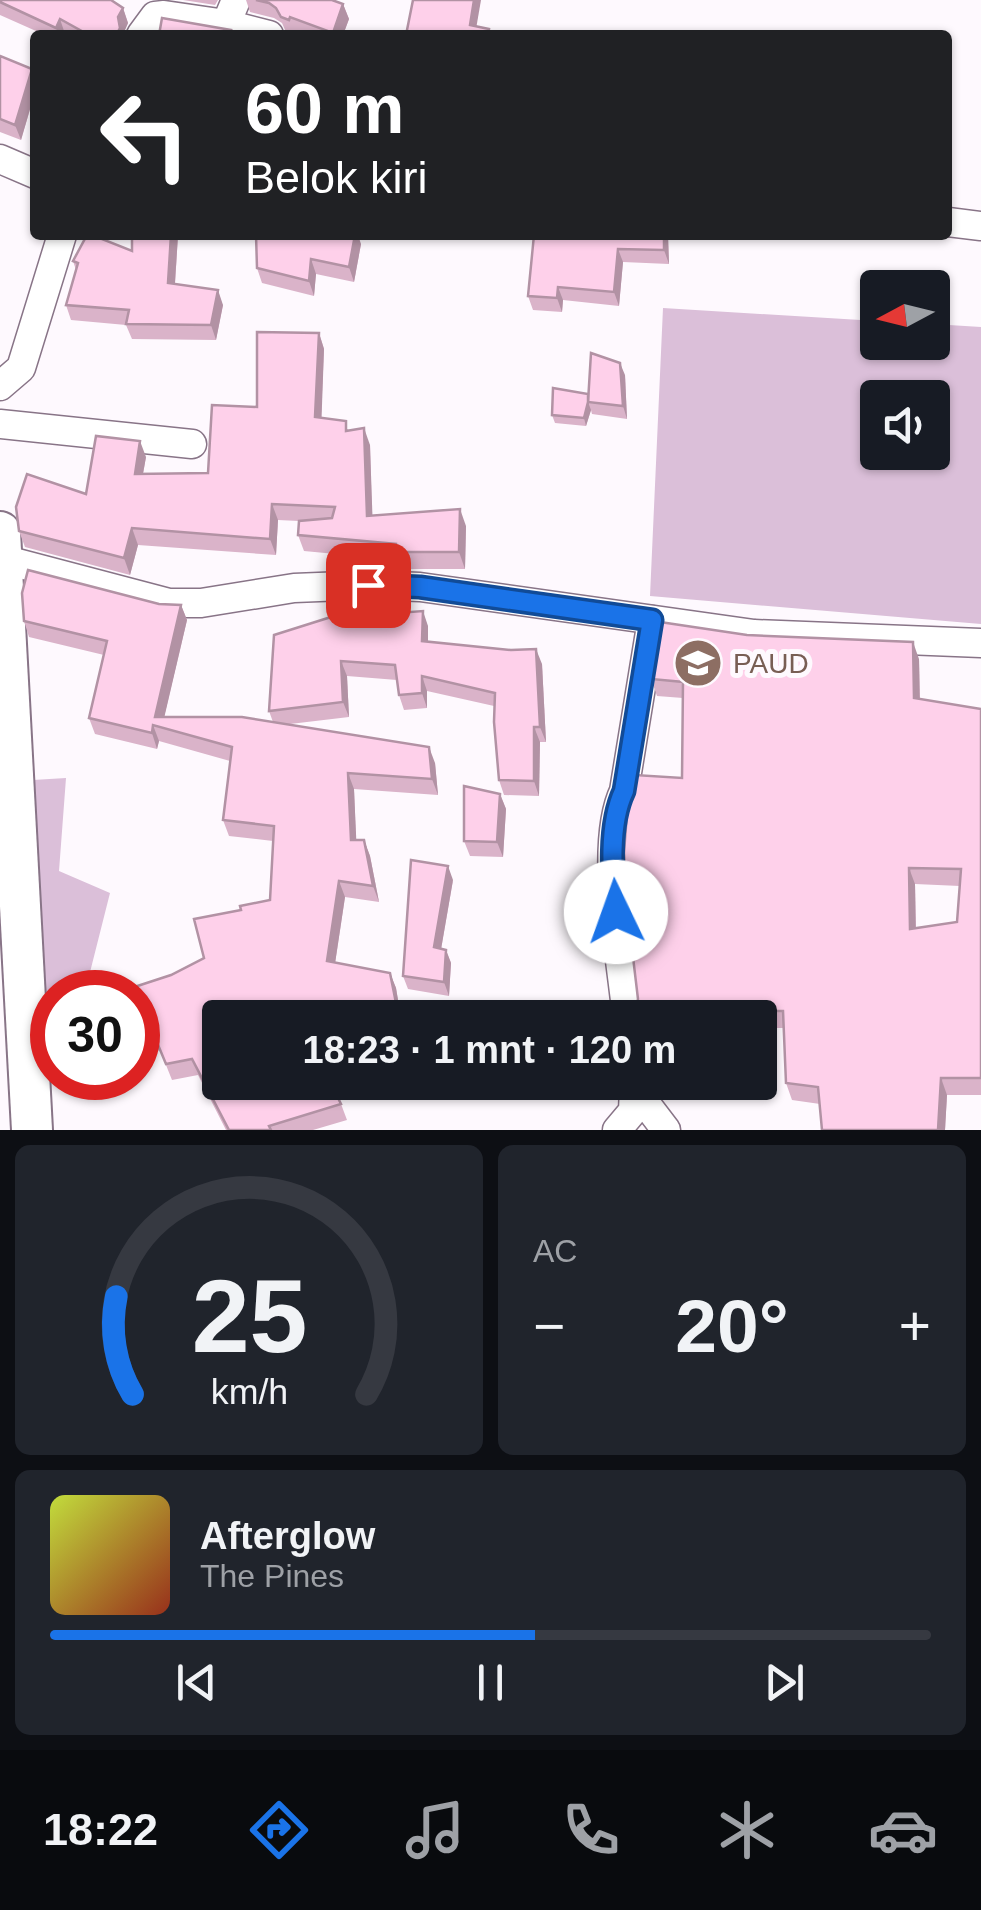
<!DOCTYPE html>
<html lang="id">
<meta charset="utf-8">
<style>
:root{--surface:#171b24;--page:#20242c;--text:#f1f3f6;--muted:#9ea1a6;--line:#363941;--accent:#1a73e8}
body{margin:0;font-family:Helvetica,sans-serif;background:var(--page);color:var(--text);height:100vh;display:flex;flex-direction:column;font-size:38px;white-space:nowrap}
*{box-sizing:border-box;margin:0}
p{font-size:32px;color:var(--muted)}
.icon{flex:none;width:55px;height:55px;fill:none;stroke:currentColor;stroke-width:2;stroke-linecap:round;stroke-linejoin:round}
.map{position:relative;height:1130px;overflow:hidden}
.side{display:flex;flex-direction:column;gap:15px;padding:15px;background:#0d0f14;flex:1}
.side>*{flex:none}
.hud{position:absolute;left:30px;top:30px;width:922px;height:210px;border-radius:10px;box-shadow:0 2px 8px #0004;background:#202124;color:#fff;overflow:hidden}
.needle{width:65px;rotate:263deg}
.tools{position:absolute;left:860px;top:270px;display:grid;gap:20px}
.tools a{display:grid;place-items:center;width:90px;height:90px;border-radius:10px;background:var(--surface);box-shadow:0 2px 8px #0004;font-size:50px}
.speed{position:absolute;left:30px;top:970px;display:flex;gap:20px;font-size:50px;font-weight:700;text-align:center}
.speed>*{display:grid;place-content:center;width:130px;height:130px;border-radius:50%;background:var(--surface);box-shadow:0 2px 8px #0004;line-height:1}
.speed .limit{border:15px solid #d22;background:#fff;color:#111}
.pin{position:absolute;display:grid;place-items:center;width:85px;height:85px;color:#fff;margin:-42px;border-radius:20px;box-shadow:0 5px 15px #0006}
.me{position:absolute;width:110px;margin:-55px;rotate:357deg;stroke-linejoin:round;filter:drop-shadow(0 0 8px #0008)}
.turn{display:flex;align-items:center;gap:35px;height:210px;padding:0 50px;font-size:45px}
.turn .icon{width:130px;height:130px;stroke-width:2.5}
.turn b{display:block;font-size:70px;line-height:85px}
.big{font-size:75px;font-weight:600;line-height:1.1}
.side .tile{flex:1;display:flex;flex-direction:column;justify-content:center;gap:15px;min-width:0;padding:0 35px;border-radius:15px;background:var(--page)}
.side .dial{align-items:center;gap:0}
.dial svg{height:260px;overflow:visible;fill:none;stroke:var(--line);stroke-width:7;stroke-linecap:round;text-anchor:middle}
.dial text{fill:var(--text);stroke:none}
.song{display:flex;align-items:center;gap:30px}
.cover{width:120px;height:120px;border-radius:15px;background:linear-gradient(135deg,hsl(70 70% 55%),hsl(10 70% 35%))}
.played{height:10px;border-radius:5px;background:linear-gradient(90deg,var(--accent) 55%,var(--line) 55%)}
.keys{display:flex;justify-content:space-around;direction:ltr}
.heat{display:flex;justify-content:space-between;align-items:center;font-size:55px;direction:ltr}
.side .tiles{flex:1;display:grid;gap:15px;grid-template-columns:1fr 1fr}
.tile:last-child{grid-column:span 2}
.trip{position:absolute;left:202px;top:1000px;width:575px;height:100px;border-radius:10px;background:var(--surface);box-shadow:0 2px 8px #0004;font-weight:600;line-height:100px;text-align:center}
.tabs{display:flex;height:160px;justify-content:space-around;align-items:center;background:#090b0e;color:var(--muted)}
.tabs .icon{width:70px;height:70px}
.tabs .current{color:var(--accent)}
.tabs b{font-size:45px;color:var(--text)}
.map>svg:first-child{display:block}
</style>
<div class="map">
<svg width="981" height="1130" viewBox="0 0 981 1130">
<rect width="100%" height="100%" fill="#fef9fe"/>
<g fill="#dbbfd9" fill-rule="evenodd">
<path d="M663,308l214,13 1,21h54l1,-18 48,3v297l-331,-28zM878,398h54v54h-54z"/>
<polygon points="66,778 59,871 110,893 85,992 52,993 7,987 0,782"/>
</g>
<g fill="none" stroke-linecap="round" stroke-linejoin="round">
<g stroke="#887487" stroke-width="31">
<g id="street">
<polyline points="226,24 236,0"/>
<polyline points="141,35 155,16 164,15 226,24 269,35"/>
<polyline points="0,159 35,174"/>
<polyline points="948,222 981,226"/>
<polyline points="0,386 21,368 62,235"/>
<polyline points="0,424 192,444"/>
<polyline points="2,559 169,603 201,603 294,588 369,585 420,587 754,634 981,643"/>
<path d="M627,1018c-6,-60 -28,-175 -3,-227l28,-171"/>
<polyline points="634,1082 634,1088 666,1130"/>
<polyline points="617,1130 633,1111 634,1088"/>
</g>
</g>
<g stroke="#887487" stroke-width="44">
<polyline id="secondary" points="0,532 32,1130"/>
</g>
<use href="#street" stroke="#fff" stroke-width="28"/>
<use href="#secondary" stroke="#fff" stroke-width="40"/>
</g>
<g fill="#dab3c9" fill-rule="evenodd">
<polygon points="0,0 123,8 128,23 124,32 124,35 68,35 65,34 65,35 45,35 0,15"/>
<polygon points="183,0 218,0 215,5"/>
<polygon points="246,0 332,0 343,4 349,19 343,35 303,35 295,32 294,34 286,32 282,23 274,18 250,12"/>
<polygon points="0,56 32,69 35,77 35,92 21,140 0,132"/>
<polygon points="132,235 178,235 175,284 223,305 216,340 132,339 126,325 71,320 66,305 76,270 73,261 132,251"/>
<polygon points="534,235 668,235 669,264 623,262 619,306 563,300 562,312 533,310 528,296"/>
<polygon points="361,244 354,282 316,274 314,296 262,283 257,268"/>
<polygon points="319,333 324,349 321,418 349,430 370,445 372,516 466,526 465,569 402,569 399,560 304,551 298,535 299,521 278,520 276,555 138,545 130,575 25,547 19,531 86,494 146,457 143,474 208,473 257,407"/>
<polygon points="625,375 627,419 592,414 591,410 586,426 555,423 552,415 588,394"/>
<polygon points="159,604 181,605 187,620 164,717 273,722 269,711 384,607 387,613 428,626 428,641 542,664 546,742 540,742 539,796 504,795 499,780 494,706 427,691 427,708 404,710 399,695 397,680 347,676 349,717 290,724 435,763 438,795 354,789 356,840 364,840 370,856 379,902 345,897 335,963 390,973 396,988 401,1018 220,1018 220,1082 341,1104 347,1120 313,1130 226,1130 198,1075 172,1080 160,1050 138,1059 138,992 204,958 241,910 270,900 273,841 229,836 223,820 230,761 159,741 157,749 95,734 89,718 104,655 29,637 24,621"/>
<path d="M919,659l1,40 61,10v386h-34l-2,35h-123l-2,-26 -28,-4 -6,-17 -2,-55h-24v-10h-123l-2,-7 47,-233 1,-80 -26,-2 -6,-17zM915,884l45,2 -3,36 -41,6z"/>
<polygon points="500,794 506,809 503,857 470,856 464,841"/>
<polygon points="453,880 441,949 446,950 451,963 449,996 408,989 403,976"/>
</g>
<g fill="#b292a4">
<polygon points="474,0 481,0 475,35 470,25"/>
<polygon points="343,4 349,19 343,35 333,35"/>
<polygon points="123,8 128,23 124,32 124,35 116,35 118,17"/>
<polygon points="60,19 65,34 65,35 59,35 56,28"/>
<polygon points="32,69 35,77 35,92 21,140 15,125"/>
<polygon points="171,235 178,235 174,298 168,283"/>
<polygon points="355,235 358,235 361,244 354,282 349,267"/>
<polygon points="664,235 668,235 669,264 664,250"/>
<polygon points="618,249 623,262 619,306 614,292"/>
<polygon points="311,259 316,274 314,296 309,281"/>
<polygon points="558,287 563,300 562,312 557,298"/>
<polygon points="218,290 223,305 216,340 211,325"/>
<polygon points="319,333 324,349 321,433 315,417"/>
<polygon points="620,363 625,375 627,419 623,406"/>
<polygon points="588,402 591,410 586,426 584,418"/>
<polygon points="364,428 370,445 373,532 367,516"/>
<polygon points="140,441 146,457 140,490 135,474"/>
<polygon points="272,504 278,520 276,555 270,539"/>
<polygon points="460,509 466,526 465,569 459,552"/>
<polygon points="132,528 138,545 130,575 124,558"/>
<polygon points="181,605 187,620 162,727 155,717"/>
<polygon points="423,611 428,626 428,656 422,641"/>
<polygon points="913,642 919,659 920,715 914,698"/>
<polygon points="536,649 542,664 546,742 540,727"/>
<polygon points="341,661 347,676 349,717 343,702"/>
<polygon points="422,676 427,691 427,708 422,693"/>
<polygon points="153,725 159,741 157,749 152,733"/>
<polygon points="534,727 540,742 539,796 534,781"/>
<polygon points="429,747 435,763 438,795 432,779"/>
<polygon points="348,773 354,789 357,856 351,840"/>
<polygon points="500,794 506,809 503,857 497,842"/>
<polygon points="364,840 370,856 379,902 373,886"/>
<polygon points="448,866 453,880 439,961 434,947"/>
<polygon points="909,868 915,884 916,946 910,929"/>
<polygon points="339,881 345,897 333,977 327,961"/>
<polygon points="446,950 451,963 449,996 444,982"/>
<polygon points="390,973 396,988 401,1018 396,1018"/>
<polygon points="941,1078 947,1095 945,1130 938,1130"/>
</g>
<g fill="#fed0ea" stroke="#b292a4" stroke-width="2.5" fill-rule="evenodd">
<polygon points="0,0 111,0 123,8 118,17 120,28 116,35 89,35 60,19 56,28 0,2"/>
<polygon points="256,0 332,0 343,4 333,33 290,17 289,20 281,17 276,8 269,3"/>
<polygon points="413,0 474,0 470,25 489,29 488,35 406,35"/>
<polygon points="162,18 231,30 229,35 159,35"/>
<polygon points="0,56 32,69 15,125 0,119"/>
<polygon points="87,235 92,235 132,251 132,235 171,235 168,283 218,290 211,325 126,324 129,310 66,305 78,263 73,261"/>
<polygon points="256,235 355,235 349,267 311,259 309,281 257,268"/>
<polygon points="534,235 664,235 664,250 618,249 614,292 558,287 557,298 528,296"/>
<polygon points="257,332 319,333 315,417 346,421 346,431 364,428 367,516 460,509 459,552 396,552 396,544 298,535 299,521 332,518 335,507 272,504 270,539 132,528 124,558 19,531 16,507 27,474 86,494 96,436 140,441 135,474 208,473 212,405 257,407"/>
<polygon points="591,353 620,363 623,406 588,402"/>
<polygon points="553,388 588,394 588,402 584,418 552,415"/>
<polygon points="28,570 159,604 181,605 155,717 242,717 429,747 432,779 348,773 351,840 364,840 373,886 339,881 327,961 390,973 397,1008 396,1018 322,1018 322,1013 311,1018 220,1018 220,1082 280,1082 280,1084 283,1082 330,1082 341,1104 269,1126 271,1130 229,1130 192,1059 166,1064 154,1035 138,1041 138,992 119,992 171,975 204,958 194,919 241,910 240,906 270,900 274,826 223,820 232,747 153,725 152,733 89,718 107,641 24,621 22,593"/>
<polygon points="350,605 384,607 384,614 423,611 422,641 511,650 536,649 540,727 534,727 534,781 499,780 494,722 495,693 422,676 422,693 399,695 395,665 341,661 343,702 269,711 274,635 350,611"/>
<path d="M660,622l87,13 166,7 1,56 67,11v369h-40l-3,52h-116l-4,-43 -32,-4 -3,-72h-148l3,-12 -10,-84 -4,-62 4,-53 7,-25 47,3 1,-96 -32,-3zM909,868l52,1 -4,53 -47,7z"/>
<polygon points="464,786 500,794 497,842 464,841"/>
<polygon points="411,860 448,866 434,947 446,950 444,982 403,976"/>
<polygon points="104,979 109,992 75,992"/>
</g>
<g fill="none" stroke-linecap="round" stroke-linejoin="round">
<g stroke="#114b97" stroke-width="25">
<path id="route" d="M368,585l52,2 232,33 -28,171c-16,34 -12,84 -8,121"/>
</g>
<use href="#route" stroke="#1a73e8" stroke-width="18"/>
</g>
<defs>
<g id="university-disc" transform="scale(2.5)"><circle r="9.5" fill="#8d6e63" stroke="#fef9fe"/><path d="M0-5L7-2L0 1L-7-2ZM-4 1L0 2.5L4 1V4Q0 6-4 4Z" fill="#fff"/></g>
</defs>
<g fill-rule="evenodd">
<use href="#university-disc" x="698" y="663"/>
</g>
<g text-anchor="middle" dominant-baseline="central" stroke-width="10" stroke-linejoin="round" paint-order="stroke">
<g font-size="28" fill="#785e54" stroke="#fef9fe" text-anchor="start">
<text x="733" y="663">PAUD</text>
</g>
</g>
</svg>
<div class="tools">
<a><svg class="needle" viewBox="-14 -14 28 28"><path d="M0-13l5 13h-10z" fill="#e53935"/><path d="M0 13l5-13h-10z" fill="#9ea1a6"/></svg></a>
<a><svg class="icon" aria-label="sound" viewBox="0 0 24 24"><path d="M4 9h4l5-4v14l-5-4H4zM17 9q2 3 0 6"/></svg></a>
</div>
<div class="speed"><div class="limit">30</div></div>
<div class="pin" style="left:368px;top:585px;background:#d93025"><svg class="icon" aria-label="arrive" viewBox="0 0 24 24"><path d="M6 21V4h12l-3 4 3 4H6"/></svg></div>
<svg class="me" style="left:616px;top:912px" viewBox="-20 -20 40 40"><circle r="19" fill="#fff"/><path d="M0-13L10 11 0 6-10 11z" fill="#1a73e8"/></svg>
<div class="trip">18:23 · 1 mnt · 120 m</div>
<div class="hud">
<div class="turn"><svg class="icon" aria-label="left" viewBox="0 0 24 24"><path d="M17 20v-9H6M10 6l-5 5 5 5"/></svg><div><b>60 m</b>Belok kiri</div></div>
</div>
</div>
<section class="side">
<div class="tiles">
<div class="tile dial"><svg viewBox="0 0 100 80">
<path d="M14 69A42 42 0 1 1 86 69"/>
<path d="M14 69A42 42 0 0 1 9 39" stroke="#1a73e8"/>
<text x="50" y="56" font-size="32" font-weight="700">25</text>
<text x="50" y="72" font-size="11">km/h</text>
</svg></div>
<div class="tile"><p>AC</p>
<div class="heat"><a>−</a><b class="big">20°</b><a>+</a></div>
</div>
<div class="tile">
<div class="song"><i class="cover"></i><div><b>Afterglow</b><p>The Pines</p></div></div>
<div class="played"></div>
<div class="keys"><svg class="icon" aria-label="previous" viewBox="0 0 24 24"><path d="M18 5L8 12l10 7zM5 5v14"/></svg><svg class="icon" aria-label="pause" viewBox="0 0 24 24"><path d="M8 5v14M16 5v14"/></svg><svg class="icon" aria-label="next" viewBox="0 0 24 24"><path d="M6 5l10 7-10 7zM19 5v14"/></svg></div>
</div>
</div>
</section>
<nav class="tabs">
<b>18:22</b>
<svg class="icon current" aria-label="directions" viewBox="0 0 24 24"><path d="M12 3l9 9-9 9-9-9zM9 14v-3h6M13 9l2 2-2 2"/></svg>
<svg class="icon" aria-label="music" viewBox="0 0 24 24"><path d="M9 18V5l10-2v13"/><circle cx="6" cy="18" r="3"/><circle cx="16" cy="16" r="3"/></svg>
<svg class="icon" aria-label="phone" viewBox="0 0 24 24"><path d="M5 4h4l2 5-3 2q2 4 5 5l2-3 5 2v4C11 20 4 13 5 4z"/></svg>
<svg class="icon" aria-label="climate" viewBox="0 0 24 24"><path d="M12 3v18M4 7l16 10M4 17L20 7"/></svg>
<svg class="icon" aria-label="car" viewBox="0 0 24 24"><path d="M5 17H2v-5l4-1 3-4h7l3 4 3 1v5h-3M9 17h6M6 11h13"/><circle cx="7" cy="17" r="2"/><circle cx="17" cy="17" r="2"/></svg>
</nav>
